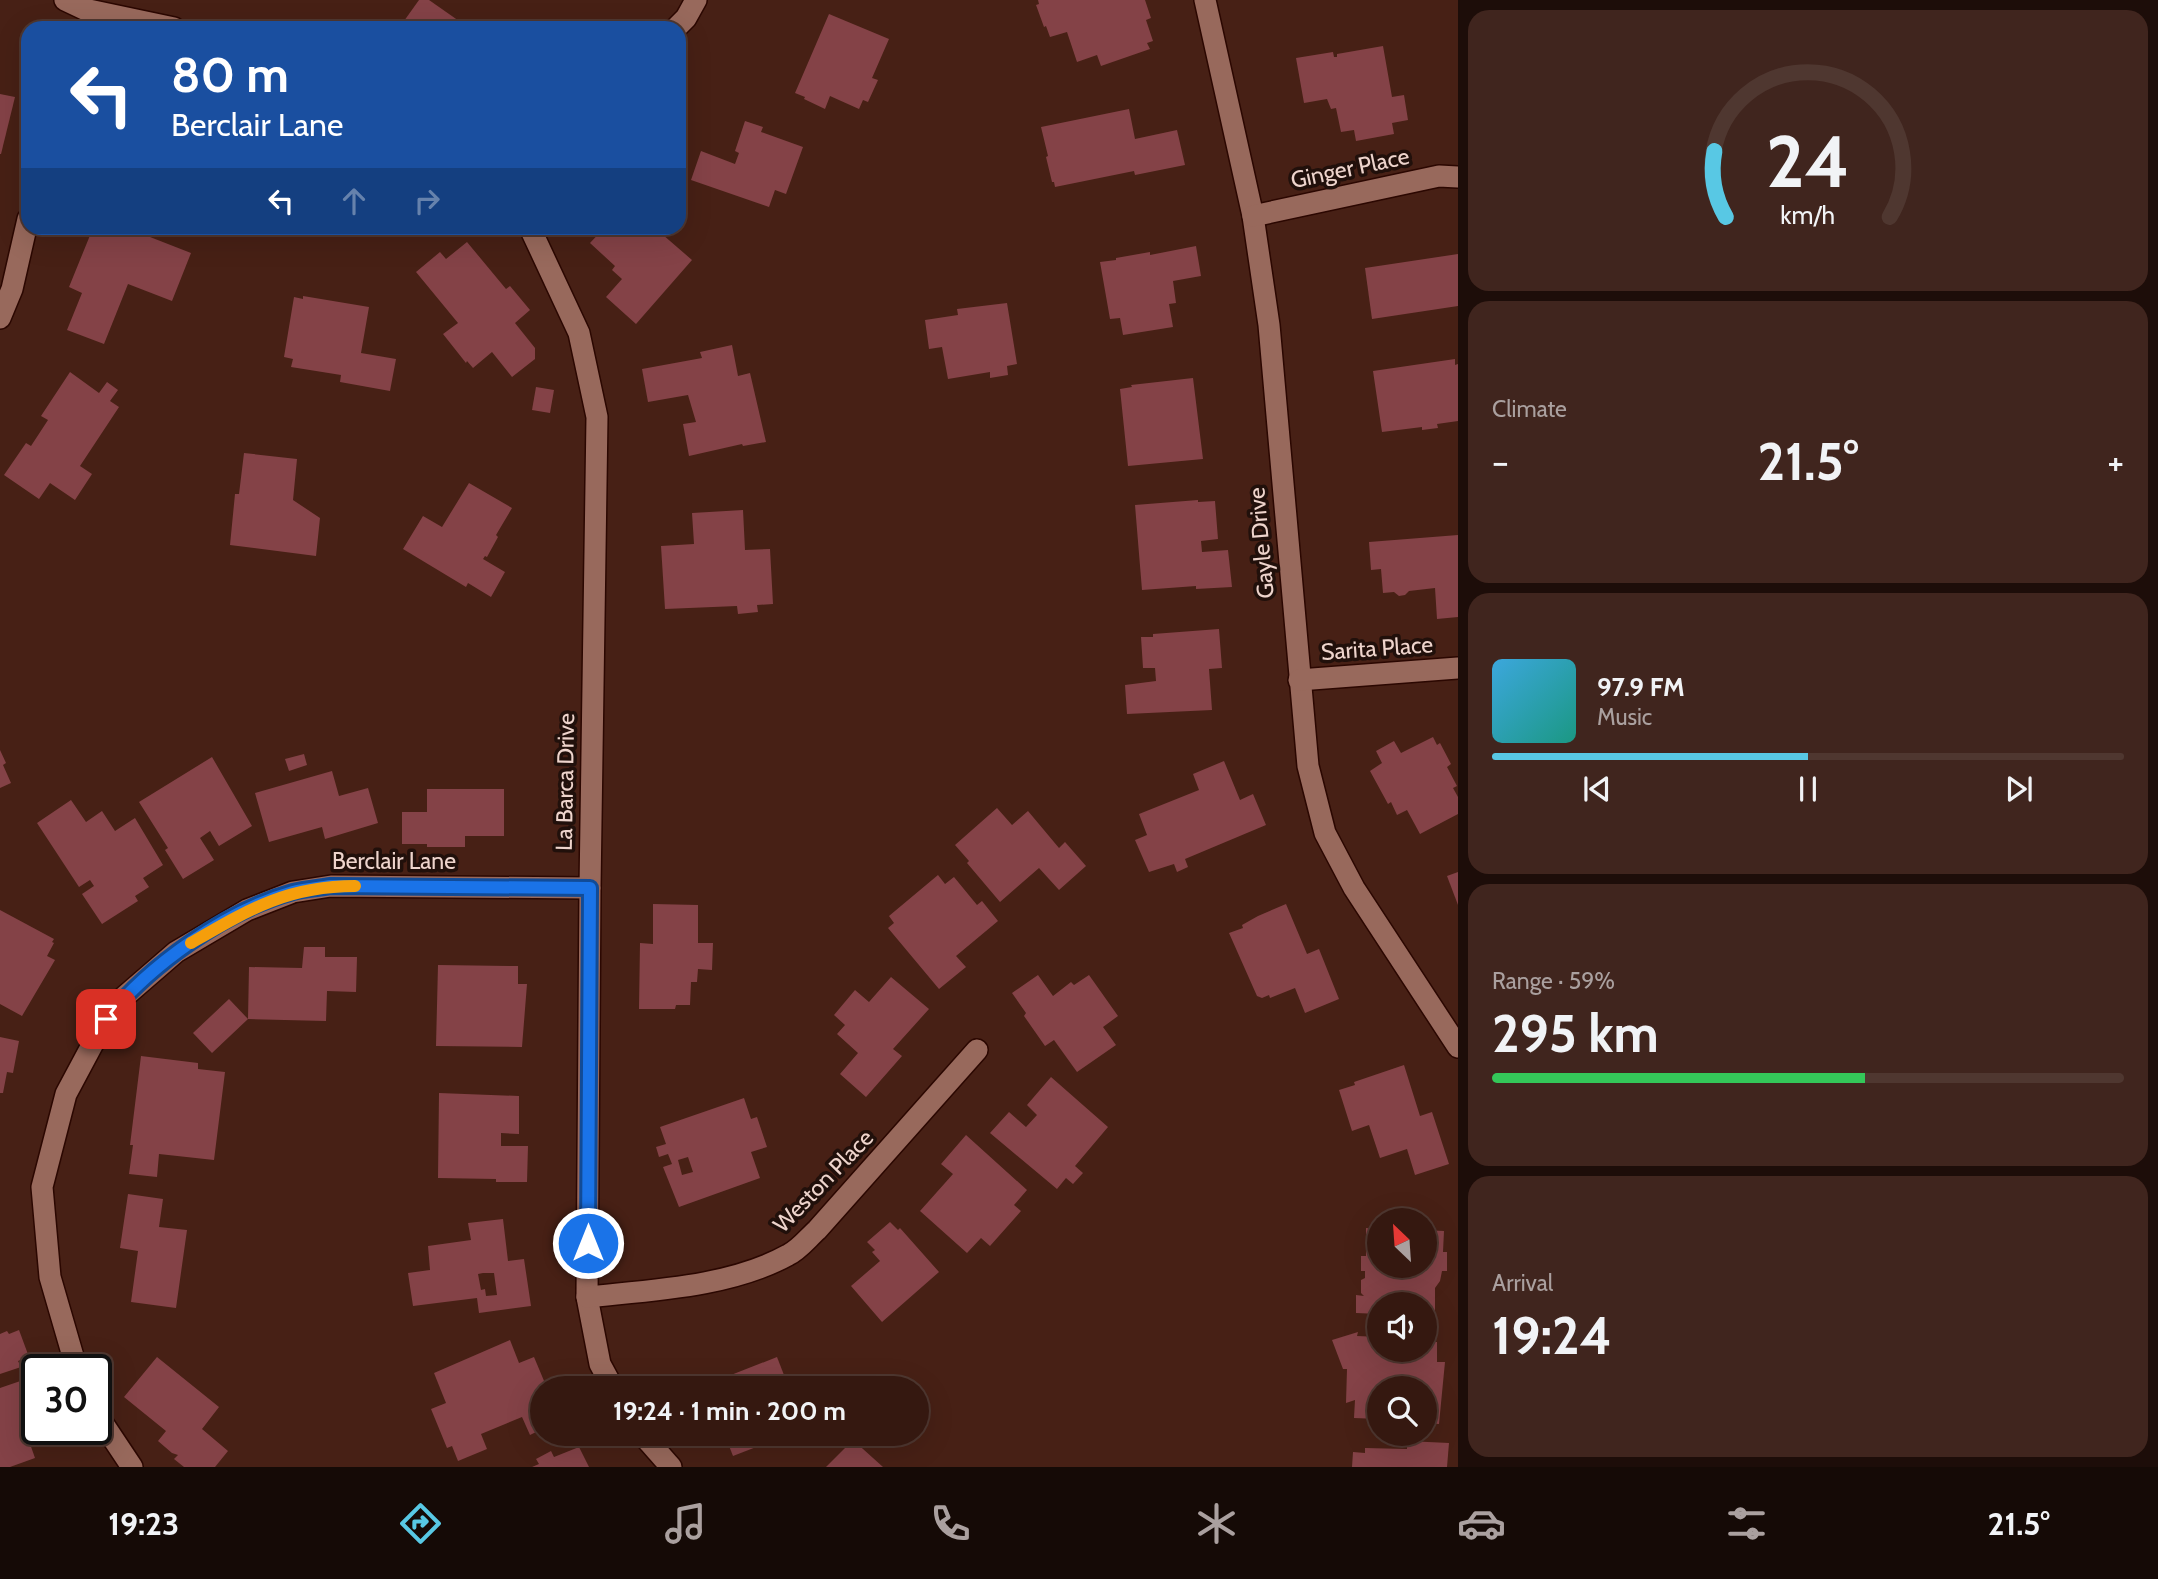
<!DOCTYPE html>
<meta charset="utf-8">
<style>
:root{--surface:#351810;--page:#40251e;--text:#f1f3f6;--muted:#aaa09f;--line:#4f3730;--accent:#58c8e4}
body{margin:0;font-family:Cabin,sans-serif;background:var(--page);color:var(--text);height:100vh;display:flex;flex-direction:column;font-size:26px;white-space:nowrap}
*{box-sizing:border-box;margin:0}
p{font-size:23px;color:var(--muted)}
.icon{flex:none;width:38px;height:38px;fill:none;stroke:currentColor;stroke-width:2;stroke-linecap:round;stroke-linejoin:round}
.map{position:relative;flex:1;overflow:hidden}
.drawer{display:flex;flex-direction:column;gap:10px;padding:10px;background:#1d0d09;width:700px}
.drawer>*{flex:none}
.hud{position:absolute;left:21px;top:21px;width:665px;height:214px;border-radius:21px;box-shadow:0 7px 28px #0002,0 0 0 2px var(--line);background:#1a4fa0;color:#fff;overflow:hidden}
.needle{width:46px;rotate:335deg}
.buttons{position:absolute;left:1367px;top:1208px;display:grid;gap:14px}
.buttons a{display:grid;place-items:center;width:70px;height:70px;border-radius:50%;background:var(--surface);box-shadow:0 7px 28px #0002,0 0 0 2px var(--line);font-size:35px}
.speed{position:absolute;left:21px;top:1354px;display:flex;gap:14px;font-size:35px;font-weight:700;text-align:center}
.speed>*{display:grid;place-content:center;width:91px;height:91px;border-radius:50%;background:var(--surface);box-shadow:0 7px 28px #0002,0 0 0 2px var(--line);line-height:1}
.speed .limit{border:4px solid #111;border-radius:10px;background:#fff;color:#111}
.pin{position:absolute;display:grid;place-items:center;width:60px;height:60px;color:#fff;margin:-30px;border-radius:14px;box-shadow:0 4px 10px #0006}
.me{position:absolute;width:77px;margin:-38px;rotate:0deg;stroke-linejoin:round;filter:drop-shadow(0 0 5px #0008)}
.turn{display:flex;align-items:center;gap:24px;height:147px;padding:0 35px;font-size:32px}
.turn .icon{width:91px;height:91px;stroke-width:2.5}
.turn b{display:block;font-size:49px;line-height:60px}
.lanes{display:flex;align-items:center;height:66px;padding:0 35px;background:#0003;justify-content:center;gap:35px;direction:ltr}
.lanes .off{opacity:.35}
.big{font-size:52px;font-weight:700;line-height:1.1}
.drawer .card{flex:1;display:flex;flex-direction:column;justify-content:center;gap:10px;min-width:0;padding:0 24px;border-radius:21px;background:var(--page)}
.drawer .dial{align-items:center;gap:0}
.dial svg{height:182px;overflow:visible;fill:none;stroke:var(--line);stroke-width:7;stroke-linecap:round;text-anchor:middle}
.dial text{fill:var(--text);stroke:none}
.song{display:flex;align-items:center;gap:21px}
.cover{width:84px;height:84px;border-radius:10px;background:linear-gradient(135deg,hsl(200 70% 55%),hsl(170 70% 35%))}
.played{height:7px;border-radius:4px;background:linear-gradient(90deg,var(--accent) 50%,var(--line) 50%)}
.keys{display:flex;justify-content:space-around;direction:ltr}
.heat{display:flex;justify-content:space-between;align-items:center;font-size:38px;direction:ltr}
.charge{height:10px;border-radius:5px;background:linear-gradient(90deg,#34c759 59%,var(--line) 0)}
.trip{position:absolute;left:530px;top:1376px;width:399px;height:70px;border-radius:35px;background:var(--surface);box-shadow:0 7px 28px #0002,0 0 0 2px var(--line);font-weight:700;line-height:70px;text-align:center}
.dock{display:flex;height:112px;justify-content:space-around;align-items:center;background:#150a06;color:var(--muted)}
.dock .icon{width:49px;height:49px}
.dock .active{color:var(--accent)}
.dock b{font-size:32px;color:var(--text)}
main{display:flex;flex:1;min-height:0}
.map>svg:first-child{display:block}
</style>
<main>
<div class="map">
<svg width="1458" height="1467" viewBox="0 0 1458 1467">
<rect width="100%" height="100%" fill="#472015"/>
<g fill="#844247" fill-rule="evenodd">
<polygon points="419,0 429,0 469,28 399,28"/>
<polygon points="1038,0 1145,0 1151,18 1146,20 1153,41 1147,43 1150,49 1101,66 1097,55 1077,62 1067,32 1050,37 1046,26 1044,27 1036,5 1039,4"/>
<polygon points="829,14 889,39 872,78 878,80 868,102 863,100 859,109 830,96 825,109 804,99 805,97 795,93"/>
<polygon points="1383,46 1392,97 1404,95 1408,120 1392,123 1394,134 1356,141 1354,130 1341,132 1336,108 1331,109 1327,99 1304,103 1296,58 1333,52 1334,57 1337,57 1337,54"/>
<polygon points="0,94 15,97 1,154 0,154"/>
<polygon points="1129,109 1135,139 1177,130 1185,165 1135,175 1134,171 1055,187 1054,182 1052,182 1046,157 1048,156 1041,127"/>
<polygon points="745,121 763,127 761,132 803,147 786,194 775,190 769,207 691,180 701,151 735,164 739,153 735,151"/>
<polygon points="93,228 127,228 191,253 172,301 128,284 104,344 67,330 82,293 69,287"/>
<polygon points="604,228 655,228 692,260 636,324 606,297 622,279 612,270 615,266 590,243"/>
<polygon points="467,242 506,289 510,286 530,310 515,323 535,348 535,359 512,377 492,352 473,368 467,361 466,363 443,334 458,323 416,272 440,252 446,259"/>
<polygon points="1196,246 1201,276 1173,281 1176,303 1169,304 1173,327 1123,335 1120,318 1110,319 1100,262 1116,260 1116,258 1150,252 1150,255"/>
<polygon points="1458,254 1458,306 1372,319 1365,268"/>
<polygon points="303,296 369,307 361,353 396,359 390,391 340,382 341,375 291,367 293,359 284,357 294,297 303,299"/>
<polygon points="1007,303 1017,364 1007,366 1008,375 990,378 990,372 948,379 942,347 929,349 925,320 958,315 957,309"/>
<polygon points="732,345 738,376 750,373 766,442 743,446 742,444 689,456 683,424 696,422 688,395 648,402 642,369 702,358 700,352"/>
<polygon points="1455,359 1455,365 1458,364 1458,421 1437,424 1438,428 1422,430 1422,427 1382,432 1373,371"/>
<polygon points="70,372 99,393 107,382 118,390 110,401 119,407 80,466 92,474 75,500 50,483 39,499 4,475 26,443 31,446 48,420 41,416"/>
<polygon points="1193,378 1203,459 1128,466 1120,389 1132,387 1131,385"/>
<polygon points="536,387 554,390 550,413 532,410"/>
<polygon points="244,453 297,459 293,500 320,518 316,556 230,545 235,494 239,494"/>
<polygon points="469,483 512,508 496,535 498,537 487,557 485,556 483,559 505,572 491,597 468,583 466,587 403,549 423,516 442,527"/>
<polygon points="1198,500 1198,502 1215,501 1218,539 1201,541 1202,552 1228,550 1232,587 1196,589 1196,586 1142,590 1135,505"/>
<polygon points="743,510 745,550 770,549 773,604 757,605 758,612 738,614 737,606 665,609 661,546 694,544 692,513"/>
<polygon points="1458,535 1458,617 1437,619 1435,588 1409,591 1405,595 1399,596 1394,592 1383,593 1381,569 1371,570 1369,542"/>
<polygon points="1219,629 1222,668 1209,669 1212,710 1127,714 1125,685 1156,681 1155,668 1143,668 1141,637 1153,637 1153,634"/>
<polygon points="1433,737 1437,745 1440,743 1451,764 1447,767 1457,786 1453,788 1458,797 1458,814 1420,834 1407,810 1397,815 1391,802 1388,804 1370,771 1382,763 1376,751 1394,741 1401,753"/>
<polygon points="0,750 6,763 3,765 11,783 0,788"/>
<polygon points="304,754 307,765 289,771 285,759"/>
<polygon points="212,757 252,826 219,846 210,831 200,838 214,860 183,879 165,850 168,848 139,802"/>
<polygon points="1224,761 1240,800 1253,794 1266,825 1185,859 1188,867 1177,872 1174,864 1149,872 1135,840 1147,835 1139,814 1199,790 1193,774"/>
<polygon points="332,771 339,796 368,788 378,823 325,839 322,827 269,842 255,793"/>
<polygon points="427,789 504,789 504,836 465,836 465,847 427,847 427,844 402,844 402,812 427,812"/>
<polygon points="71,800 86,822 102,811 115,831 135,818 163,865 143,878 149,887 135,896 138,901 102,924 82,894 94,886 90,880 79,887 37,823"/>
<polygon points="997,808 1012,825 1028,811 1059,848 1065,842 1086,866 1059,890 1039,868 1000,902 967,863 969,861 955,845"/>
<polygon points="1458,872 1458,905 1447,876"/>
<polygon points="938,875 945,884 954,877 977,905 982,901 998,921 956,956 966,967 939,989 888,928 894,923 889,916"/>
<polygon points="653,904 698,905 698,943 713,943 712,970 698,969 697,982 691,982 690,1005 676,1005 675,1009 639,1009 640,943 653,944"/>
<polygon points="1286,904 1307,954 1319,949 1339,999 1305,1013 1295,988 1270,998 1269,995 1262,998 1257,996 1229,933 1243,928 1242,925 1258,916"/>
<polygon points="0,910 54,939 52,942 54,943 47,956 55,960 22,1016 0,1004"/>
<polygon points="304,947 325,947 325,957 357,957 356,992 327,991 326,1021 248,1019 249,967 302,968"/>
<polygon points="438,965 518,966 518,984 527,984 522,1047 436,1046"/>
<polygon points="1038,975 1053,996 1071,982 1074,985 1089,975 1118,1016 1103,1027 1116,1045 1077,1072 1054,1040 1045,1046 1024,1016 1026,1013 1012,993"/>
<polygon points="891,977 929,1009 893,1049 902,1056 866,1097 840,1074 858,1053 837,1034 845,1025 834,1015 855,990 869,1002"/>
<polygon points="229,999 248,1019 212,1053 193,1033"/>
<polygon points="0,1037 19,1041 13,1073 7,1072 3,1093 0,1093"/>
<polygon points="141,1056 198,1063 198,1069 225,1072 214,1160 159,1154 157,1177 129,1174 133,1145 130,1145"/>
<polygon points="1404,1065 1420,1116 1432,1112 1449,1164 1415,1175 1407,1149 1380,1158 1369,1125 1352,1131 1339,1090 1355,1085 1354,1082"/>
<polygon points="1051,1077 1108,1127 1075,1166 1083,1173 1073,1184 1066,1178 1057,1189 990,1133 1009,1112 1026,1127 1037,1115 1027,1105"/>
<polygon points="439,1093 519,1096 519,1134 501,1133 501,1146 528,1146 527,1182 496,1182 496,1179 438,1178"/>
<path d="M744,1098l7,21 6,-2 10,30 -16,5 9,26 -81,29 -16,-40 9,-3 -4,-10 -9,3 -3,-10 10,-3 -6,-17zM688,1157l5,15 -11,3 -4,-15z"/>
<polygon points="966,1135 1027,1190 1014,1205 1021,1211 990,1246 981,1238 967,1253 920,1211 953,1174 941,1164"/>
<polygon points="128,1194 163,1199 159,1227 187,1230 176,1308 131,1302 138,1251 120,1248"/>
<path d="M503,1219l5,42 16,-2 7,47 -52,7 -2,-15 -64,8 -5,-33 22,-3 -2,-24 43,-6 -3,-17zM483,1273h11l3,22 -11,1 -1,-7 -4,1 -3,-16z"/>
<polygon points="890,1222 898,1230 900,1228 939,1272 882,1322 851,1286 880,1261 872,1252 875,1250 867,1242"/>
<polygon points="1366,1228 1379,1229 1379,1265 1424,1265 1424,1230 1444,1231 1443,1252 1447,1252 1447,1271 1442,1271 1440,1281 1435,1288 1435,1315 1424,1315 1424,1304 1379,1304 1379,1314 1356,1313 1356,1295 1364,1296 1361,1293 1361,1280 1365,1278 1365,1271 1361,1271 1361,1256 1366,1256"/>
<polygon points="19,1330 29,1357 18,1361 21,1367 0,1374 0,1334 7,1331 9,1334"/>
<polygon points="1358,1332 1357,1336 1379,1337 1379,1349 1424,1349 1424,1342 1437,1342 1437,1362 1445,1362 1439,1424 1424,1423 1424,1388 1379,1388 1379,1419 1354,1418 1355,1400 1346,1403 1347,1369 1343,1369 1332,1340"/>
<polygon points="510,1340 519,1363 534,1357 547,1388 542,1388 542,1429 530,1435 522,1417 481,1434 487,1449 458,1461 452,1446 447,1448 431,1409 446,1403 434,1373"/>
<polygon points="157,1357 219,1407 202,1429 228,1451 215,1467 184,1467 174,1459 178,1455 172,1453 158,1441 166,1431 124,1397"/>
<polygon points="777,1357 789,1388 704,1388 703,1386"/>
<polygon points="32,1377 37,1391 37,1415 31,1417 36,1427 36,1435 28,1438 35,1458 10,1467 0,1467 0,1388"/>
<polygon points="724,1433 793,1433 733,1456"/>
<polygon points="853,1440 883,1467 826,1467"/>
<polygon points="1407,1441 1449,1443 1447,1467 1352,1467 1353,1452 1365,1453 1365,1448 1407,1449"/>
<polygon points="579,1447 589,1467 532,1467 539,1464 536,1459 551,1451 554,1457"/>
</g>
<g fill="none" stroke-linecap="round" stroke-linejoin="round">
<g stroke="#2b0701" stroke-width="24">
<g id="minor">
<polyline points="65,0 84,9 174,28"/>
<polyline points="1205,0 1253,216 1269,325 1308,766 1325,833 1354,888 1458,1047"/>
<polyline points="676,28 686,18 696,0"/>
<polyline points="1253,216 1439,176 1458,177"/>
<polyline points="530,228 579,333 597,417 590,888 587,1297 600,1364 613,1388"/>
<polyline points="0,318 12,289 28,219"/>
<polyline points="1299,680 1458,668"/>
<path d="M587,1297c65,-7 143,-10 201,-42 11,-5 20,-17 29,-25l160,-180"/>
<polyline points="77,1370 50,1277 42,1187 66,1094 106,1019 124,997 176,952 247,910 293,892 331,886 590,888"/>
<polyline points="96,1413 132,1467"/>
<polyline points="641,1433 671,1467"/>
</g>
</g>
<use href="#minor" stroke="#98695c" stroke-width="21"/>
</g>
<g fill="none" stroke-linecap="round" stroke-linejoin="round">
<g stroke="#114b97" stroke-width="18">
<path id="route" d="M106,1019c44,-54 119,-108 187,-127 12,-3 25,-4 38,-6l259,2 -2,355"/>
</g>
<use href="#route" stroke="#1a73e8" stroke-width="12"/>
<path stroke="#f59e0b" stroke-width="12" d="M191,943c57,-33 96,-57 164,-57"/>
</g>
<g text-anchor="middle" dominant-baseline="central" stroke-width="7" stroke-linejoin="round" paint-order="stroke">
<g font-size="23" fill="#eed4cc" stroke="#21100b">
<text transform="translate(1350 168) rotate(-12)">Ginger Place</text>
<text transform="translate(1261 543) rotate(-95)">Gayle Drive</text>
<text transform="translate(1377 648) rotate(-4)">Sarita Place</text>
<text transform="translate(565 782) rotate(-89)">La Barca Drive</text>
<text x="394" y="861">Berclair Lane</text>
<text transform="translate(823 1181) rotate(-46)">Weston Place</text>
</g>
</g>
</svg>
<div class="buttons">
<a><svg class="needle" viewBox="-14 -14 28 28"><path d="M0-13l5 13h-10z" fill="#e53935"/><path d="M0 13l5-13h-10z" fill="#aaa09f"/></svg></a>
<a><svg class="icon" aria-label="sound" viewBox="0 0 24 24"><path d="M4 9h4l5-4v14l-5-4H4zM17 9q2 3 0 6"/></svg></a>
<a><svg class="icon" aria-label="search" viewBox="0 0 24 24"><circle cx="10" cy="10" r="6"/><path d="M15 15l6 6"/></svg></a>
</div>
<div class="speed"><div class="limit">30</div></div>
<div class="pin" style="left:106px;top:1019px;background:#d93025"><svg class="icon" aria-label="arrive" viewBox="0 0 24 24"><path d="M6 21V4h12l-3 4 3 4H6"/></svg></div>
<svg class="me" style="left:588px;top:1243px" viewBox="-20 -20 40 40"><circle r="17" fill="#1a73e8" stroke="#fff" stroke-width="3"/><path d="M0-11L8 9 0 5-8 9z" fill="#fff"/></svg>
<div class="trip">19:24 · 1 min · 200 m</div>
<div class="hud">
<div class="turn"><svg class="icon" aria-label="left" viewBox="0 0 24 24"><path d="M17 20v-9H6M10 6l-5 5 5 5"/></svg><div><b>80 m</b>Berclair Lane</div></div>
<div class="lanes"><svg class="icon" aria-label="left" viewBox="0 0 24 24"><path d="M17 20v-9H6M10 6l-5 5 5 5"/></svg><svg class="icon off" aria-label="ahead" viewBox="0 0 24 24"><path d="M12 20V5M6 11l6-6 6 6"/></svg><svg class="icon off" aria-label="right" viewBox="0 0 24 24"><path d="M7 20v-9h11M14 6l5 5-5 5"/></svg></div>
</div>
</div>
<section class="drawer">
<div class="card dial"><svg viewBox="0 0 100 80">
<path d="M14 69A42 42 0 1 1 86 69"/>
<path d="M14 69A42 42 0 0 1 9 40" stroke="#58c8e4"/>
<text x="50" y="56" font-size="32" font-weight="700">24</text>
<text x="50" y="72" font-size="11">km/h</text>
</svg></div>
<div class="card"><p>Climate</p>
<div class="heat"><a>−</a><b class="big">21.5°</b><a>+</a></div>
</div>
<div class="card">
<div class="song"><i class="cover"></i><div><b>97.9 FM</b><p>Music</p></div></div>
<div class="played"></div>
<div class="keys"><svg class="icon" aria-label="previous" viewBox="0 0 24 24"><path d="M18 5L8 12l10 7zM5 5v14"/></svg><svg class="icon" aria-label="pause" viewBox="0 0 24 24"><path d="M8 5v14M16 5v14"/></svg><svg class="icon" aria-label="next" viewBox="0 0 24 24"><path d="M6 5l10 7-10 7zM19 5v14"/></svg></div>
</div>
<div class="card"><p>Range · 59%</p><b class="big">295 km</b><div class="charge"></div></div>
<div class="card"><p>Arrival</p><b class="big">19:24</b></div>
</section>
</main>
<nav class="dock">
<b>19:23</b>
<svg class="icon active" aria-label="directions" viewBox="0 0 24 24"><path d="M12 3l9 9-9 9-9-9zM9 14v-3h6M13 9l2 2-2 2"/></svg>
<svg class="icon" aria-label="music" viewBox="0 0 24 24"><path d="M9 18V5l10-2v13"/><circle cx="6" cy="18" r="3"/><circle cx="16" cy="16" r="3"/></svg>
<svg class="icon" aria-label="phone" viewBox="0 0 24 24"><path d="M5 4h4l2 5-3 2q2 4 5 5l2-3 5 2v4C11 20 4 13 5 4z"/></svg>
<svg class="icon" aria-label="climate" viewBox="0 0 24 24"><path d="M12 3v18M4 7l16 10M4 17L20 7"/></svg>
<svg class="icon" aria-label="car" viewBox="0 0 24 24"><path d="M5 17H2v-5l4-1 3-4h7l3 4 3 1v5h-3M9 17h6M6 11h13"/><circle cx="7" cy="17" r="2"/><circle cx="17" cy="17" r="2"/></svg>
<svg class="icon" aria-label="filters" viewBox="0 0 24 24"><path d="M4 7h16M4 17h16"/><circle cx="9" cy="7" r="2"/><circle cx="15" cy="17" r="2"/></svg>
<b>21.5°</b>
</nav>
